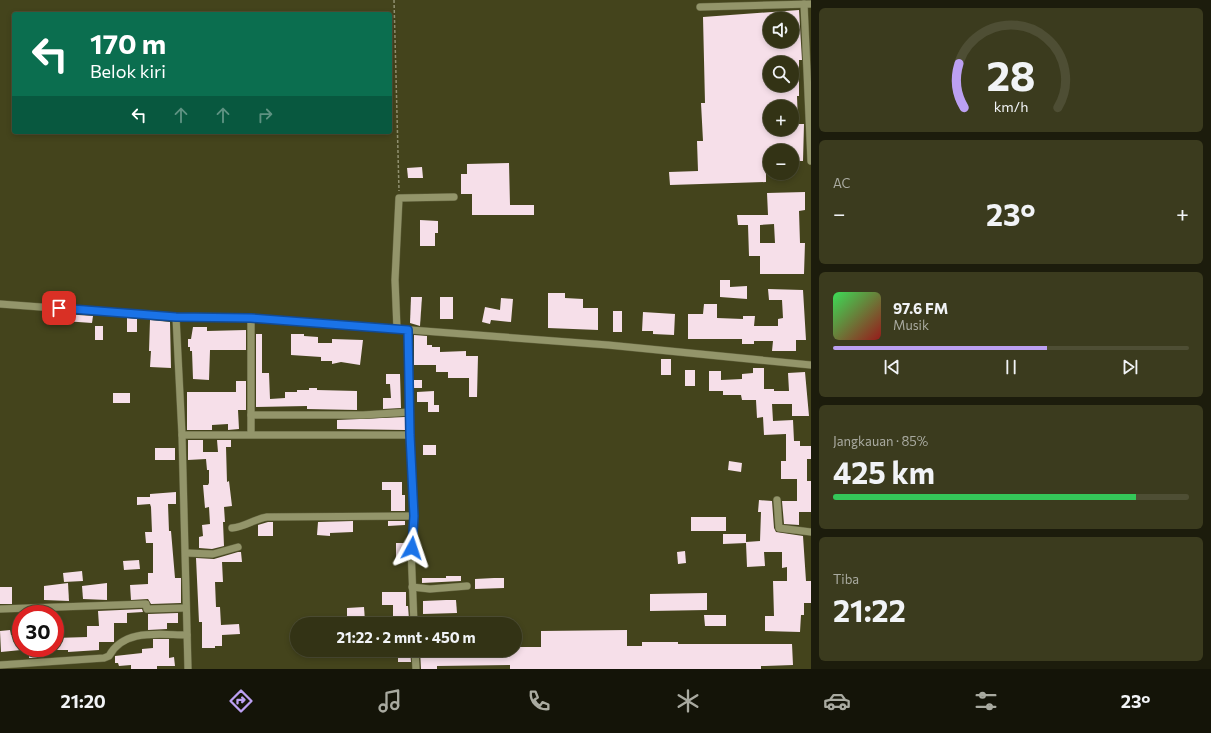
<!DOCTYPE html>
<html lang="id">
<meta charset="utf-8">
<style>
:root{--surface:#333315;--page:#3b3b1e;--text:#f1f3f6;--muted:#a9aaa0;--line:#4e4e34;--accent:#bca0f2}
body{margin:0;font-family:Commissioner,sans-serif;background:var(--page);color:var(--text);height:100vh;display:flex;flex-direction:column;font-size:15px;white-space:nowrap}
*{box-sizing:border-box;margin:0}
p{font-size:13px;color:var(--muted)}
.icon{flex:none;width:22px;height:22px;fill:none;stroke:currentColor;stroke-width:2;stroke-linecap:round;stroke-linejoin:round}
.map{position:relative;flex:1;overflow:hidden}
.panel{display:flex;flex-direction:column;gap:8px;padding:8px;background:#1c1c0c;width:400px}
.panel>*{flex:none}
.guide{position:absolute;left:12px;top:12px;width:380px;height:122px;border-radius:4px;box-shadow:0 2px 6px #0003,0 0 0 1px var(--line);background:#0b6e4f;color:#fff;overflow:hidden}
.fabs{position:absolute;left:763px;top:12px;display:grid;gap:8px}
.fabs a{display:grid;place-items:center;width:36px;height:36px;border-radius:50%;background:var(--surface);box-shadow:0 2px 6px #0003,0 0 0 1px var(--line);font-size:20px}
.speed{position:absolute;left:12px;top:605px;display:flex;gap:8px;font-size:20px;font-weight:700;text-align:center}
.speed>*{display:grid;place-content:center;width:52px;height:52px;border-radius:50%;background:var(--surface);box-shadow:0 2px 6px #0003,0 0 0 1px var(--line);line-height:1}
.speed .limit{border:6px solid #d22;background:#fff;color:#111}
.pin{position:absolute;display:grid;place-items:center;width:34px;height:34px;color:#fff;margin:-17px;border-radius:8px;box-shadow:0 2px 6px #0006}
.me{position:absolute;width:44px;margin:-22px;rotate:5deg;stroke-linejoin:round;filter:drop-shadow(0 0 3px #0008)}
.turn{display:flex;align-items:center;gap:14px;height:84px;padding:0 12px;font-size:18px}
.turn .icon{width:52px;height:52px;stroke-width:2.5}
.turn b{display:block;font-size:28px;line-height:34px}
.lanes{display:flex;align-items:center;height:38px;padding:0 12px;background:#0003;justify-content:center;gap:20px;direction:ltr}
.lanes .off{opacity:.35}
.big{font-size:30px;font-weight:700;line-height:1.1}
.panel .widget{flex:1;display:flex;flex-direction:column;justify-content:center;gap:6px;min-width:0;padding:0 14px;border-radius:6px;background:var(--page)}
.panel .dial{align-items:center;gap:0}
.dial svg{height:104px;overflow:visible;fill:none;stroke:var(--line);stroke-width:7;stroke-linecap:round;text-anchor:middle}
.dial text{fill:var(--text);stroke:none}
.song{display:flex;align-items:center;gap:12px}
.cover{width:48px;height:48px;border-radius:6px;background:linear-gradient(135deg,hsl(130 70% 55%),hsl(0 70% 35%))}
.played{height:4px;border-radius:2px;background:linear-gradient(90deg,var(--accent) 60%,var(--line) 60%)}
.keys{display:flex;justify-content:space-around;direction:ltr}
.heat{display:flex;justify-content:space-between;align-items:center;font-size:22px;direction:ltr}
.charge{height:6px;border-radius:3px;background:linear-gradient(90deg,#34c759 85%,var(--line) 0)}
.trip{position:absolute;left:290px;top:617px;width:232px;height:40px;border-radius:20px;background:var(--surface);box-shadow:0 2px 6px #0003,0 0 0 1px var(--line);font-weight:700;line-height:40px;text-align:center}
.tabs{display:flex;height:64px;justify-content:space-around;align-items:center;background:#141408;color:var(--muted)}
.tabs .icon{width:28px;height:28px}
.tabs .current{color:var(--accent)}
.tabs b{font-size:18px;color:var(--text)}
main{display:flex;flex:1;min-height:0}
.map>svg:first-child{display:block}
</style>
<main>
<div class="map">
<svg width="811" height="669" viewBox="0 0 811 669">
<rect width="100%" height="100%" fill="#44441c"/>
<g fill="#f6dfe9" fill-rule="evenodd">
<path d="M799,10l3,50h-3v36h-2l1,28h6l-1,37h-9v-10h-25v9h-3v22l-96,3 -1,-13 29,-1 -1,-30h6l-2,-38h4l-2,-86zM770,19h23v22h-23zM770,63h22v22h-22zM770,107h22v22h-22z"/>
<polygon points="509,163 510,205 534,205 534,215 472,215 472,194 461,194 461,174 467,174 467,164"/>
<polygon points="422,167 423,178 408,178 407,168"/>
<path d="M805,192v18l-6,1 1,32h5l-1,31h-44v-18h-11l-1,-31h-10l-1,-10h31l-1,-22zM774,224l1,19h-15v-18z"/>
<polygon points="420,220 438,221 438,233 435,233 435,246 420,246"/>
<polygon points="720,280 730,280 730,287 747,286 747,299 720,297"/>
<polygon points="768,289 803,290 806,340 796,340 796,351 772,351 773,341 754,341 754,344 742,344 742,339 688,339 688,314 703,314 704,304 717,304 717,318 743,319 743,316 755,316 754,326 778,326 778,319 783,318 782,300 769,300"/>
<polygon points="548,293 565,293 565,298 583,299 583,308 598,308 598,330 548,328"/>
<polygon points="411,297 422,297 420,326 410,323"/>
<rect x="440" y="297" width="13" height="22"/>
<polygon points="501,298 513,299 511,322 491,320 490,324 482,322 485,307 500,310"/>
<rect x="613" y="311" width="9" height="21"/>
<polygon points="643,312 675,314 674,335 653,334 653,331 642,331"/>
<polygon points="64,314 93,316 92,323 64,321"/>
<polygon points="127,318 137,319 137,332 127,332"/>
<polygon points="150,320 170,322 171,368 150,367 151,351 149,351"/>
<rect x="95" y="326" width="8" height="14"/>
<polygon points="193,327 207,327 207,331 246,330 246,350 210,350 209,380 193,379 192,351 190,351 190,347 188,347 188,339 191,339"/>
<polygon points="256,334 262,334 262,373 269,373 270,399 285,398 285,392 297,392 297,390 309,390 309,388 317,388 317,390 357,391 357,410 307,409 307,406 256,407"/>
<polygon points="291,334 304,334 304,336 318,337 318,343 332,343 332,339 363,340 360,365 341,362 332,364 332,361 321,361 321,357 291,355"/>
<polygon points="414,335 427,336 427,345 432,345 432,347 440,347 440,352 466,351 466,356 478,356 477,397 469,397 469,378 448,378 448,372 436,372 436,365 414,365"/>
<rect x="661" y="359" width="10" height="16"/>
<polygon points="753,368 764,368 764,389 774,389 774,391 789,391 788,373 805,372 809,416 792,416 792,404 772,404 773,421 793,420 794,441 800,441 800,446 811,446 811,459 807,459 807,481 811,481 811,512 799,512 799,525 784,524 782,501 797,501 797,479 781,479 781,461 786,461 786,434 764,435 763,417 757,418 756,400 742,400 741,395 723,395 723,391 709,391 709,371 721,371 721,380 742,379 742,374 753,373"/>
<rect x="685" y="370" width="10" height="16"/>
<polygon points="386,374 400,374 401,408 383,409 383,398 391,398 390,384 386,384"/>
<rect x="414" y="380" width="8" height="8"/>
<polygon points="236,381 246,381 246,410 238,410 239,429 228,430 228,424 212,425 212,430 187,430 187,392 236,392"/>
<polygon points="434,391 434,405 439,405 439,412 428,412 428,402 417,402 417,392"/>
<rect x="113" y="393" width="17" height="10"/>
<polygon points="405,417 405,430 337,429 337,420"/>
<polygon points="188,440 203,440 203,452 218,452 217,440 231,440 231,447 226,447 227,482 229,481 232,506 224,507 225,522 223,522 224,546 212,549 199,548 199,537 203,536 202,525 210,524 209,507 205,508 203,485 208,485 209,483 209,470 207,470 206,459 188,460"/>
<rect x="423" y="445" width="13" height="10"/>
<rect x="155" y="448" width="20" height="12"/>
<polygon points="729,461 742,463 741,472 728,470"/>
<polygon points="382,482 402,482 402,495 405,495 405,511 391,511 391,490 382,490"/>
<polygon points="176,492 176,504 168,504 169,531 171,531 175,578 181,578 181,603 151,604 148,599 131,600 130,585 148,584 148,573 153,573 153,543 146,543 145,532 152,532 151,507 150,504 137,505 137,497 150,497 150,494"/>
<polygon points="759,500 772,501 774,528 776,532 803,536 806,581 811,581 811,603 804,603 804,615 801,615 800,632 765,631 765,616 774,616 773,581 787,581 787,567 782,568 782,552 764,552 765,566 747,567 746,543 723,544 723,534 746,534 746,542 760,541 761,512 758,512"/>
<rect x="691" y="517" width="35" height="14"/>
<polygon points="353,521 353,532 330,533 330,536 317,535 318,522"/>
<polygon points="388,521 405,521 405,525 388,526"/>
<polygon points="268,522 273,522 273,536 258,536 258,525"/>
<rect x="396" y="543" width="10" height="17"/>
<polygon points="685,551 686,563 678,564 677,552"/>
<polygon points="238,552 241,552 242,562 222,562 223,582 215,582 216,607 220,607 221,625 239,624 240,634 222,635 222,646 215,646 215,648 202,648 202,622 199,622 196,558 214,559"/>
<polygon points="139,560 140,569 124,570 123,561"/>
<polygon points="82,571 83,581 64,582 63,573"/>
<polygon points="446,576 461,576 461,581 422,583 422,578 446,578"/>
<polygon points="494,578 504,578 504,588 475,589 475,579"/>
<polygon points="68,583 69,601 44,600 44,586"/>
<polygon points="107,583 107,600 83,599 82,586"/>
<rect x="0" y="587" width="12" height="17"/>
<polygon points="382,592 406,592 406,606 408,606 409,619 393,619 393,605 382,605"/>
<polygon points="707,593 707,610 650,611 650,594"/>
<polygon points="446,600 456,600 457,613 423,614 423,601"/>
<polygon points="364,607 365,621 347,621 347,608"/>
<polygon points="142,609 143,612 127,613 127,623 114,623 114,642 99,642 99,650 68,652 68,650 55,650 55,638 87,637 87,626 99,626 98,611"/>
<polygon points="178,613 178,623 167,623 167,629 148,630 148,614"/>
<polygon points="704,615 726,615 726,626 705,626"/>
<polygon points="10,630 11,635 21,634 21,650 1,652 0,631"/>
<polygon points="627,630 627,646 642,646 642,642 678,642 678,644 792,644 793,665 765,666 761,666 761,669 510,669 510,665 437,666 437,669 421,669 420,650 515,650 515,647 541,647 541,631"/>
<polygon points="153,639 169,639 169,658 174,657 175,666 157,666 157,669 131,669 131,665 119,666 118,663 115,663 115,656 142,653 142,649 153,648"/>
<polygon points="29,648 36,648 37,658 29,658"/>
<polygon points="398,650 410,650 411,662 398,662"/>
</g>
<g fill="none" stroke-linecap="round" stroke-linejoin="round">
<g stroke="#63633f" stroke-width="8">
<g id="minor">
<polyline points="804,4 811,161"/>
<polyline points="700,7 811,4"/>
<polyline points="0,304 176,317 251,318 397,329 608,345 811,365"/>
<polyline points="176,317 182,435 188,669"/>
<polyline points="397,329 395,280 399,198 454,197"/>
<polyline points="408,330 410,435 414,516 411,548 414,624"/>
<polyline points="251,415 363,415 410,412"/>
<polyline points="251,434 251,318"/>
<polyline points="182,435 410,435"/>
<polyline points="777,500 779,528 811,532"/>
<path d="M232,528c13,-1 22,-9 35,-11l147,-1"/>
<polyline points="186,553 213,554 238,547"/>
<polyline points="412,587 430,589 467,586"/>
<polyline points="0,609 146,604 147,609 185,608"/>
<polyline points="415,650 416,669"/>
<path d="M0,665l104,-7 5,-2c15,-28 51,-21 78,-21"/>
</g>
</g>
<polyline stroke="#919171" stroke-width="1.5" stroke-dasharray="3 2" stroke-linecap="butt" points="394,0 399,191"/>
<use href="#minor" stroke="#93956a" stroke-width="7"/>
</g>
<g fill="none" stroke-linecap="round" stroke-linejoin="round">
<g stroke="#114b97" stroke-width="10">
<polyline id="route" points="59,308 176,317 251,318 408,330 410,435 414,516 412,548"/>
</g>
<use href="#route" stroke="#1a73e8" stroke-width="7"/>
</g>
</svg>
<div class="fabs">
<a><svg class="icon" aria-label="sound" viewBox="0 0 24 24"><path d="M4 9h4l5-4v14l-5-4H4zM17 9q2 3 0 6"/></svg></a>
<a><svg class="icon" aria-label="search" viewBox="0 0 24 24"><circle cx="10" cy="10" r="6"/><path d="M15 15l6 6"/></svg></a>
<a>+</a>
<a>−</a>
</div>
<div class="speed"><div class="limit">30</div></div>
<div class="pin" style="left:59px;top:308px;background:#d93025"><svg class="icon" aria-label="arrive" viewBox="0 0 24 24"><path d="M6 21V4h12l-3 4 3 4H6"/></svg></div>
<svg class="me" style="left:412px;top:548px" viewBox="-20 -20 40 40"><path d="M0-17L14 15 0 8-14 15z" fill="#1a73e8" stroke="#fff" stroke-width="4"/></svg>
<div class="trip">21:22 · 2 mnt · 450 m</div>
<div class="guide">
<div class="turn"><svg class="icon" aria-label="left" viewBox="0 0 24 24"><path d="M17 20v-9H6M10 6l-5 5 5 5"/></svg><div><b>170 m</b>Belok kiri</div></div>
<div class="lanes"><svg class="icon" aria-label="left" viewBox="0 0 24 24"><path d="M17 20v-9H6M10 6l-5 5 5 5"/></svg><svg class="icon off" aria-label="ahead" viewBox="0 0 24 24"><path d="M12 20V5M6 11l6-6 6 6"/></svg><svg class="icon off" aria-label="ahead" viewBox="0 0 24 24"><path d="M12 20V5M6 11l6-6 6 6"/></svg><svg class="icon off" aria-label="right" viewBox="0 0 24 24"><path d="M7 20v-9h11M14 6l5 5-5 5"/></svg></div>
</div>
</div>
<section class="panel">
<div class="widget dial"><svg viewBox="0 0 100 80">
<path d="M14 69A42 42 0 1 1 86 69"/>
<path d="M14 69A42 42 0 0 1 10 35" stroke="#bca0f2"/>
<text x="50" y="56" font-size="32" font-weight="700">28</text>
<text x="50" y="72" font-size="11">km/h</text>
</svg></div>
<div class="widget"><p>AC</p>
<div class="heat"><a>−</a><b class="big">23°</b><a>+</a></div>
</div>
<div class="widget">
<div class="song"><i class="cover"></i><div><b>97.6 FM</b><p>Musik</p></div></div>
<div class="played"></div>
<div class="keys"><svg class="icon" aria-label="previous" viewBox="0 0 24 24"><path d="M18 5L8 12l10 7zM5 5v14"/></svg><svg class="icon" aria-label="pause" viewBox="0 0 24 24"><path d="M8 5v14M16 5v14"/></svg><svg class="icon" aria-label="next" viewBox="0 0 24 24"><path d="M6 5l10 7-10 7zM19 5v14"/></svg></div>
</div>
<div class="widget"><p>Jangkauan · 85%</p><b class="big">425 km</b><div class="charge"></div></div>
<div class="widget"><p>Tiba</p><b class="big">21:22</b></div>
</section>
</main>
<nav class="tabs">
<b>21:20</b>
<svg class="icon current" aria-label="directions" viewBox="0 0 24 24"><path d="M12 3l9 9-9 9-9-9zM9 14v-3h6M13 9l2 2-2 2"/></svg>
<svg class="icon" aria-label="music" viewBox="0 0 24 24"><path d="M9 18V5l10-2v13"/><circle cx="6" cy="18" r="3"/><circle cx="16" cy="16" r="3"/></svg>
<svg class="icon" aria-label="phone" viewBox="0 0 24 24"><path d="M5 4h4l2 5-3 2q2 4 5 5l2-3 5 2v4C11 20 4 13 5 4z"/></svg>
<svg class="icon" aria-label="climate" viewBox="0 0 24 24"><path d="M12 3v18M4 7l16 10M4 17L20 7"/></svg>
<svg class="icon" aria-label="car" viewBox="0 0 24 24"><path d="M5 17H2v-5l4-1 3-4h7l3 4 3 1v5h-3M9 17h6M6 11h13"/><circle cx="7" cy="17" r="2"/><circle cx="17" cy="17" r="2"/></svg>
<svg class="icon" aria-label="filters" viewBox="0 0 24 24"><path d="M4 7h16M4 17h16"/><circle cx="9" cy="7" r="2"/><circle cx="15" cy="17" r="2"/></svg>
<b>23°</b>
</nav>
